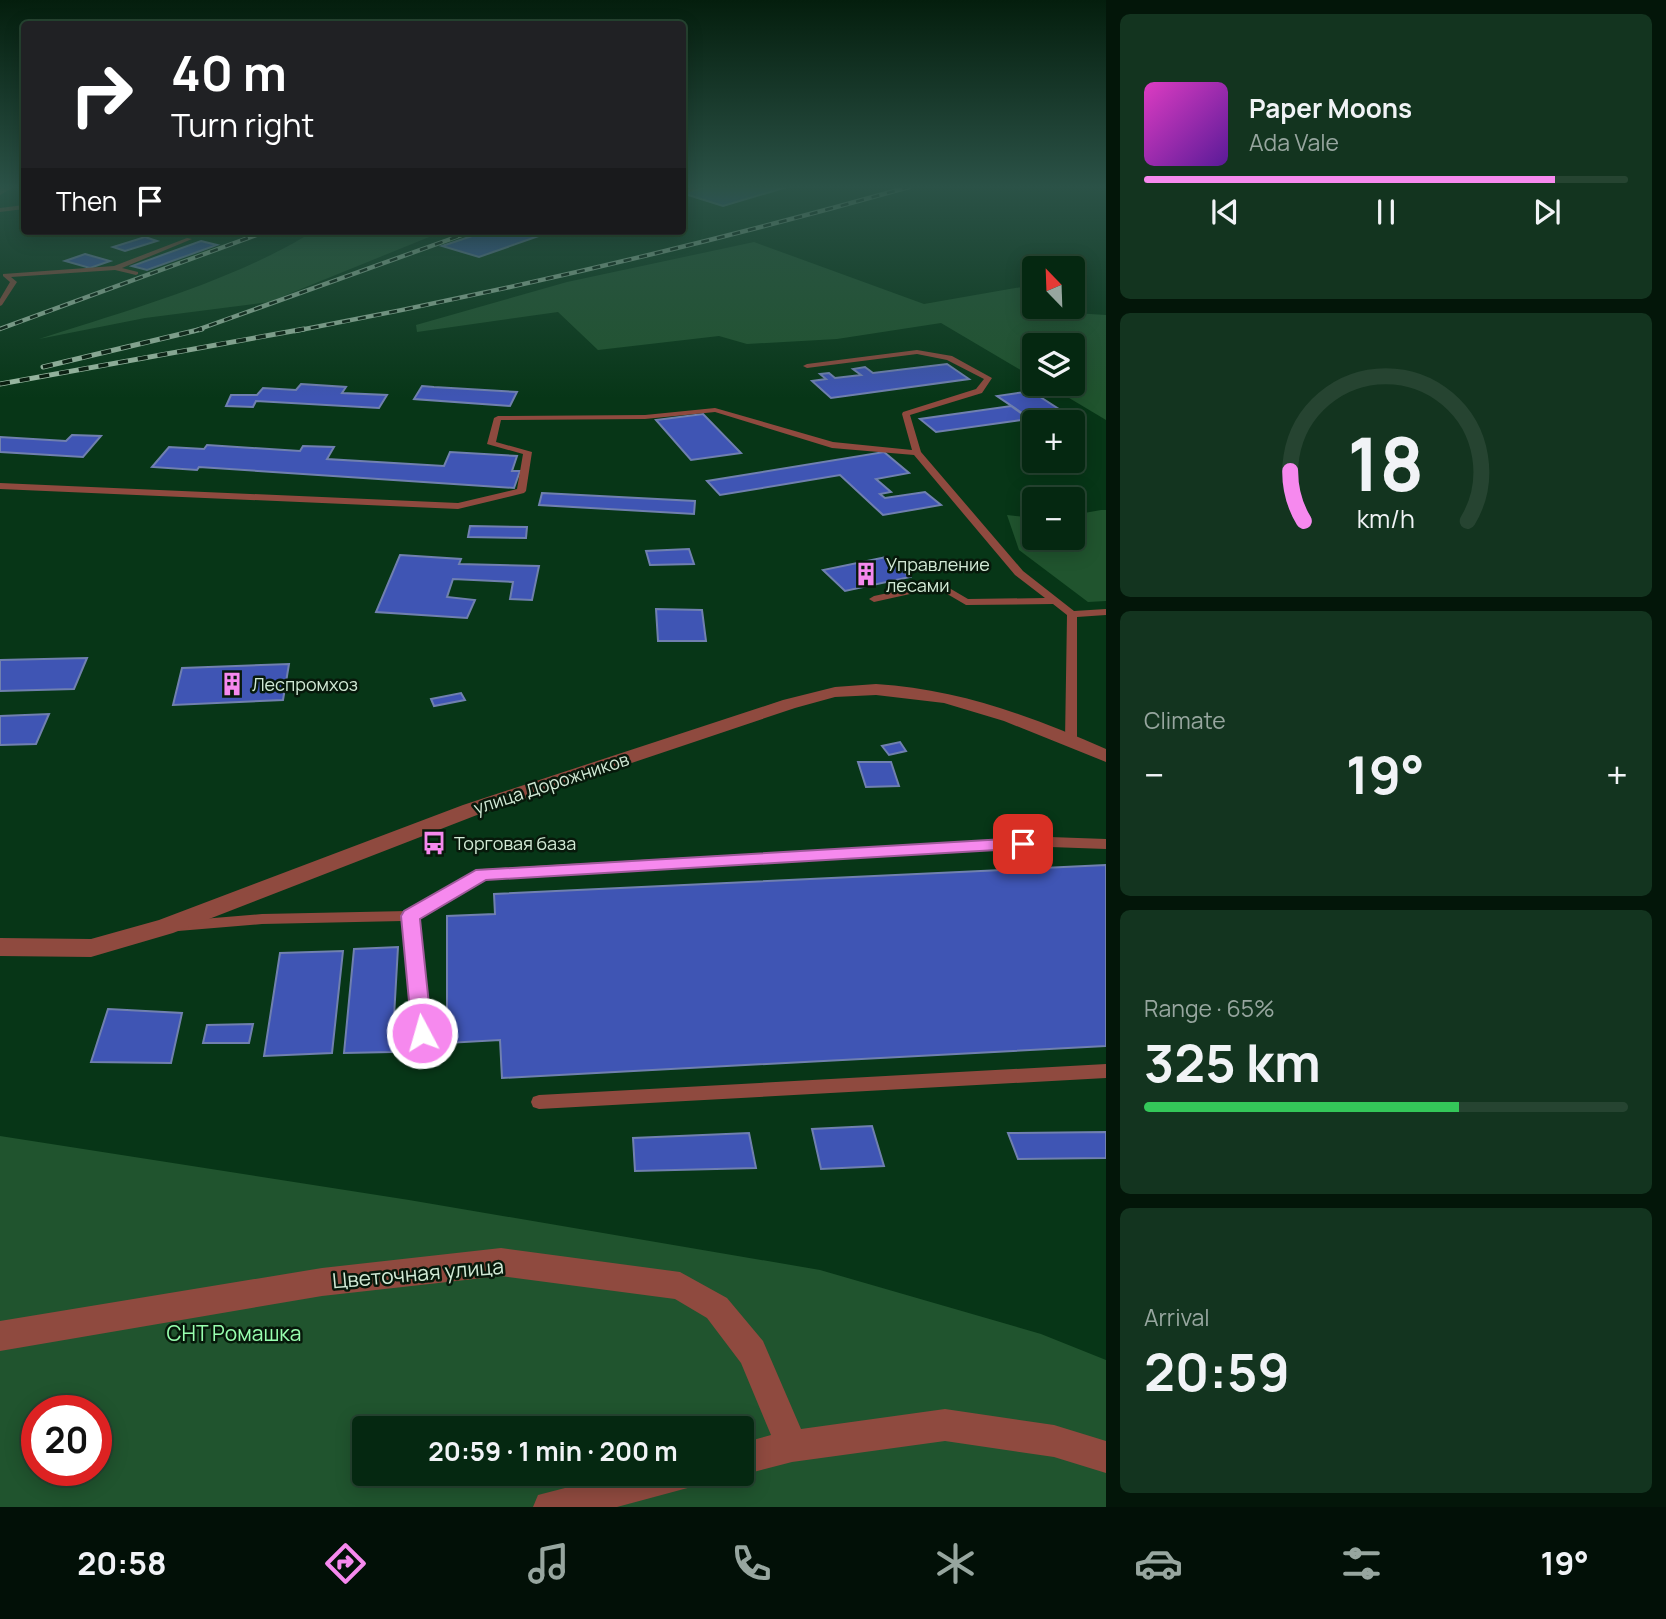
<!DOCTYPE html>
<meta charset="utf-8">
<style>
:root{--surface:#052811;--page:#13341f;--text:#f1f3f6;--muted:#97a69f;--line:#264431;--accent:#f689ee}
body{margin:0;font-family:Manrope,sans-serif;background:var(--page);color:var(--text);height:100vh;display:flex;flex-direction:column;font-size:26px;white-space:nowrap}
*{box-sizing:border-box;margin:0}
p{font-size:23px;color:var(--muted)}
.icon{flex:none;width:38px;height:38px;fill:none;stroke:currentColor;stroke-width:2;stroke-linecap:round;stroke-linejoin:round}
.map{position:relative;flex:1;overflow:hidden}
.panel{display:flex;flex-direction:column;gap:14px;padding:14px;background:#031609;width:560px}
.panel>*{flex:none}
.hud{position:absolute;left:21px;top:21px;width:665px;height:214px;border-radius:7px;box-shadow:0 4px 18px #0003,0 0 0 2px var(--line);background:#202124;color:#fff;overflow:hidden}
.needle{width:46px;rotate:337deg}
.tools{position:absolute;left:1022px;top:256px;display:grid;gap:14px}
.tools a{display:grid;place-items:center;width:63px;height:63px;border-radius:7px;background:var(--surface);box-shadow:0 4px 18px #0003,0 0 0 2px var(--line);font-size:35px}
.speed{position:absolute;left:21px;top:1395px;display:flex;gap:14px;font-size:35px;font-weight:700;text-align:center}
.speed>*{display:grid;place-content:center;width:91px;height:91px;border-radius:50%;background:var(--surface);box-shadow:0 4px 18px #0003,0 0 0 2px var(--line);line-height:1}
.speed .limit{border:10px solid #d22;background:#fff;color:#111}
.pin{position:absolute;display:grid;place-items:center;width:60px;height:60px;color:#fff;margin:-30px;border-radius:14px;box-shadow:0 4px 10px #0006}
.me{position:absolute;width:77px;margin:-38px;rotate:354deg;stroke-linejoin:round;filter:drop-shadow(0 0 5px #0008)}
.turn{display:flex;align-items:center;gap:24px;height:147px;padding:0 35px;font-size:32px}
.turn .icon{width:91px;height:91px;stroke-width:2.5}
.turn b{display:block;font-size:49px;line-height:60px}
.then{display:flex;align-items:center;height:66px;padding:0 35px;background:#0003;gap:14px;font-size:26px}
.big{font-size:52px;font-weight:700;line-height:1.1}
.panel .tile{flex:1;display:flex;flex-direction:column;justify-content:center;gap:10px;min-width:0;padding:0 24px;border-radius:10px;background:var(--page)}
.panel .dial{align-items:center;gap:0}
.dial svg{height:182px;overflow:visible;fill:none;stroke:var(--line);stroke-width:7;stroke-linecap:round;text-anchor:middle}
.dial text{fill:var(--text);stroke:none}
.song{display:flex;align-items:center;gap:21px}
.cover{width:84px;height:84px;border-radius:10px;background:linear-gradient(135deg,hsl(310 70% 55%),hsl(270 70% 35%))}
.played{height:7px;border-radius:4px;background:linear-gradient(90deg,var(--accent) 85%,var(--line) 85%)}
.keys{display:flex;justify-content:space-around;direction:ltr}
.heat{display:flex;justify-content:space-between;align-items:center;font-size:38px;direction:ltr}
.charge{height:10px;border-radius:5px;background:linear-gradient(90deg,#34c759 65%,var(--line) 0)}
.trip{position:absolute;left:352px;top:1416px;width:402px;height:70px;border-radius:7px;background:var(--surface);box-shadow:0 4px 18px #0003,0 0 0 2px var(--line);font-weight:700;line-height:70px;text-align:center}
.dock{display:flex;height:112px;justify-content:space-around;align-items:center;background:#021007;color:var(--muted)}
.dock .icon{width:49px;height:49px}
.dock .selected{color:var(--accent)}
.dock b{font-size:32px;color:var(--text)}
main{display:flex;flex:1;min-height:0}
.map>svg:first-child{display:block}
</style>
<main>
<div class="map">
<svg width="1106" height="1507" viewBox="0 0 1106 1507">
<rect width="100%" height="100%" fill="#073617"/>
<g fill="#20542e" fill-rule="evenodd">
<path d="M314,231h130l-175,71 -124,16 -106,21c90,-29 195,-58 275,-108z"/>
<polygon points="754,242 924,304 1033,285 1034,306 1062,306 1058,312 1106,315 1106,420 1044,383 1073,383 1073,345 1034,345 1034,378 941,323 837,339 747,344 719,336 598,350 558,312 417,332 416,325 567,282"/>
<polygon points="1101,510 1106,510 1106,601 1088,602 1019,550 1007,515 1034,518 1034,537 1073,537 1073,515"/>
<path d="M0,1136l409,64 411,70 221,64 65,26v147h-1106zM37,1410h59v60h-59zM364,1428h378v46h-378z"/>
</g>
<g fill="#3f55b4" stroke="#7080af" stroke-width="2">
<polygon points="706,187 787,187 723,206 682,193"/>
<polygon points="487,231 553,231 479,257 442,246"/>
<polygon points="145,237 157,241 125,251 113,247"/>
<polygon points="201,241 217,245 147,270 132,266"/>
<polygon points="85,254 110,261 90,268 65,261"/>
<polygon points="947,364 969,379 831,398 812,381 826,379 820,374 829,373 835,378 861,375 853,369 865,367 873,373"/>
<polygon points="301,384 346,387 342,393 387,395 379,408 256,401 253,407 226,406 231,395 257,395 263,388 296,390"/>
<polygon points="422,386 434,387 517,392 510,406 414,399"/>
<polygon points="1031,391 1065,413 1031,419 997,396"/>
<polygon points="1011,406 1029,419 936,432 920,419"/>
<polygon points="703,414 741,453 691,460 656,420"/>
<polygon points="72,435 101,436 83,457 0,452 0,437 66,441"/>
<polygon points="207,445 300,451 303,446 334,447 327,459 444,466 450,452 517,456 512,471 520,471 514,488 199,467 197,470 152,467 169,447 204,449"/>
<polygon points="884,452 909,473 876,479 891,492 880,494 885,498 925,492 941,505 883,515 840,475 720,495 707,481"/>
<polygon points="542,493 695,501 694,514 539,505"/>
<polygon points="470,526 527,527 526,538 468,537"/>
<polygon points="689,549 694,564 650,565 646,551"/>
<polygon points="400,555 461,559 459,564 539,566 532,600 510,599 513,582 453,579 447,597 475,600 467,618 376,612"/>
<polygon points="886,557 910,577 845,591 823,570"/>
<polygon points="656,609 702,610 706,641 658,641"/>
<polygon points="87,658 74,689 0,691 0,660"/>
<polygon points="289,664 283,700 173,705 182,668"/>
<polygon points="461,693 465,700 434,706 431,699"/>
<polygon points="49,714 36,744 0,745 0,716"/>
<polygon points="900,742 906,751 889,755 882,746"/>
<polygon points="858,762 891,762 899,786 866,787"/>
<polygon points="1106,865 1106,1046 502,1078 500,1040 447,1043 447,916 495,914 494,894"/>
<polygon points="398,947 392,1052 344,1053 354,949"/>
<polygon points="343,951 332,1053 264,1056 280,953"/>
<polygon points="108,1009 182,1013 171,1063 91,1062"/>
<polygon points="253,1024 249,1043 203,1043 207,1025"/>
<polygon points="872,1126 884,1166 821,1169 812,1129"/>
<polygon points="1106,1132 1106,1158 1018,1159 1008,1133"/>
<polygon points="749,1133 756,1168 635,1171 633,1138"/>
</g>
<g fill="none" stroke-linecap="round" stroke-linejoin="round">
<g fill="#8f4a3f" fill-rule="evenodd">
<polygon points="18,187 24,187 24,189"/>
<polygon points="695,187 703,187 682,195 682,191"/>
<polygon points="24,205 24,209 0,212 0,208"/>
<polygon points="187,238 192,239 122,268 138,272 138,274 136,275 115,270 11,277 17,282 2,305 0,306 0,299 10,282 3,276 3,274 114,266"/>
<polygon points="917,350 952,356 992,378 982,393 910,415 921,452 1023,571 1074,611 1106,609 1106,615 1077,617 1077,740 1075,743 1071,744 1065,740 1067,615 1053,604 966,605 937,588 874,602 869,599 874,596 939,582 968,599 1045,598 1015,575 914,455 832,448 715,412 645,419 501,420 496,442 532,452 526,491 524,493 458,509 0,489 0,483 458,503 517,489 523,454 487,444 494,418 498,416 645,415 715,408 833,442 912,450 902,414 903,412 976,389 984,379 947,360 917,354 807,368 803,366 807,364"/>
<polygon points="1050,837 1106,839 1106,849 1050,847 485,879 417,918 430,1033 428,1037 422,1039 416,1037 414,1033 403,921 262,924 178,931 173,930 171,926 173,922 178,921 262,914 408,911 482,869"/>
<polygon points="1106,1064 1106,1078 539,1109 533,1107 531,1102 533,1097 539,1095"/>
</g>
<g fill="#8f4a3f" fill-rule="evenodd">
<polygon points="3,187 14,187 0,195 0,189"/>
<polygon points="501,1248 680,1272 727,1298 763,1341 801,1429 945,1409 1054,1425 1106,1441 1106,1473 1054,1457 945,1441 792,1462 742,1475 738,1474 742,1474 742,1443 771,1435 741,1363 707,1318 675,1299 501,1276 322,1296 0,1351 0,1321 322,1268"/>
<polygon points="619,1474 699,1474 695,1486 617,1507 533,1507 538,1495"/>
</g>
<path fill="#8f4a3f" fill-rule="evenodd" d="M876,684c82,5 155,32 230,65v13l-102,-41 -60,-18 -68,-8 -41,2 -40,11 -318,107 -304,118 -82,24 -91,-1v-18l91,1 68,-19 304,-115 320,-105 52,-13z"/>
<g stroke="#9fbda6" stroke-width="4.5">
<g id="rail-far1">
<polyline points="0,329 267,231"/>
<polyline points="194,331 473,231"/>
<path d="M295,331c207,-39 411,-87 614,-144"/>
</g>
</g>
<g stroke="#9fbda6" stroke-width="5">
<g id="rail">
<polyline points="43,367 202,329"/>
<polyline points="0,384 304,329"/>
</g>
</g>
<use href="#rail-far1" stroke="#07190b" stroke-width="2.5" stroke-dasharray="8" stroke-linecap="butt"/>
<use href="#rail" stroke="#07190b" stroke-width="3.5" stroke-dasharray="10" stroke-linecap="butt"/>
</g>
<linearGradient id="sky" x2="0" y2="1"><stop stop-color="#041e0d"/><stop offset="0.47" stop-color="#2b5247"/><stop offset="1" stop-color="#2b5247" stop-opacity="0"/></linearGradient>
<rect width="1106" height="398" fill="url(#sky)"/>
<polygon fill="#f689ee" stroke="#a0599b" stroke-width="2" points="1023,838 1029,839 1032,844 1029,848 486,880 420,919 432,1033 429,1039 422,1041 415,1039 412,1033 401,916 404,911 476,870"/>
<defs>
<g id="building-bare" transform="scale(1.89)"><path d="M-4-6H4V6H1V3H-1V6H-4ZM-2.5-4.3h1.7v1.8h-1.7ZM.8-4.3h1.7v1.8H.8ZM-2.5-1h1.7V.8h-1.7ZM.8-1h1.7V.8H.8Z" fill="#f689ee" stroke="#07190b" stroke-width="2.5" paint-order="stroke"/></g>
<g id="bus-bare" transform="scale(1.89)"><path d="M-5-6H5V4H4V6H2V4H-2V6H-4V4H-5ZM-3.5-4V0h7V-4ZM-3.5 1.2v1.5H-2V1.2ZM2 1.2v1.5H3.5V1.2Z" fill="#f689ee" stroke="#07190b" stroke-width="2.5" paint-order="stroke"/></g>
</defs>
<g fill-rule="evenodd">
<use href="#building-bare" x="866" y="574"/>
<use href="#building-bare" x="232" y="684"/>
<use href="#bus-bare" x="434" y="843"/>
</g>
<g text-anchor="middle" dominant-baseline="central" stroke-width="5" stroke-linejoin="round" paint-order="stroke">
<g font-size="18" fill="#d2ead6" stroke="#07190b" text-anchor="start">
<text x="886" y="564">Управление<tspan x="886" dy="21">лесами</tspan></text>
<text x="252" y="684">Леспромхоз</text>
<text x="454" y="843">Торговая база</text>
</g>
<g font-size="18" fill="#d2ead6" stroke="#07190b">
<text transform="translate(551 783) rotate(-18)">улица Дорожников</text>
</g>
<g font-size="21" fill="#d2ead6" stroke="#07190b">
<text transform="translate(418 1273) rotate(-5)">Цветочная улица</text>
</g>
<g font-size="21" fill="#98ffaf" stroke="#07190b">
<text x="234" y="1333">СНТ Ромашка</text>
</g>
</g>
</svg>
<div class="tools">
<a><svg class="needle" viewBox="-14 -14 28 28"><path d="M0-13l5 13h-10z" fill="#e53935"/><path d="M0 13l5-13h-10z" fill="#97a69f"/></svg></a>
<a><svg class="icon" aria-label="layers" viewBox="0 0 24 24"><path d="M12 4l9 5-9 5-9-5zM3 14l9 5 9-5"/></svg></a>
<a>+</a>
<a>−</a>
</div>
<div class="speed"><div class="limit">20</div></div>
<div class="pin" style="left:1023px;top:844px;background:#d93025"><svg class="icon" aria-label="arrive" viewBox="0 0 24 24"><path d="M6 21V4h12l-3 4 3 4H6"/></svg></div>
<svg class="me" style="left:422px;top:1033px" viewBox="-20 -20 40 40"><circle r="17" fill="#f689ee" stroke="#fff" stroke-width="3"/><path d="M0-11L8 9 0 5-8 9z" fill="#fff"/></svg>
<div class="trip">20:59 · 1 min · 200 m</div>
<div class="hud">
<div class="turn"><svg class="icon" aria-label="right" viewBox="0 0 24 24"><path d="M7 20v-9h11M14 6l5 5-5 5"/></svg><div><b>40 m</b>Turn right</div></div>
<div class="then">Then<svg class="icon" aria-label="arrive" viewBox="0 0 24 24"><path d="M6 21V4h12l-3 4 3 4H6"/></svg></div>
</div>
</div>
<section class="panel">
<div class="tile">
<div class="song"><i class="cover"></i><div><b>Paper Moons</b><p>Ada Vale</p></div></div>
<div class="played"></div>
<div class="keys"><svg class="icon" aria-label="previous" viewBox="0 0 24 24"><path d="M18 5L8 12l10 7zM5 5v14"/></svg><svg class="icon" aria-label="pause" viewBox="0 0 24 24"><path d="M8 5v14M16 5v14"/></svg><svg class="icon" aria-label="next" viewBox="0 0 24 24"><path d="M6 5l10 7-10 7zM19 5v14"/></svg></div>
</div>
<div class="tile dial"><svg viewBox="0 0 100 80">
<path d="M14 69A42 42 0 1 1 86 69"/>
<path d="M14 69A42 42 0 0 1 8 47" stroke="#f689ee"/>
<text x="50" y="56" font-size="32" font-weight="700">18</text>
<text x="50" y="72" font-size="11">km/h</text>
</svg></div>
<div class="tile"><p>Climate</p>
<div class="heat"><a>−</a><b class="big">19°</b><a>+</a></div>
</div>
<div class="tile"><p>Range · 65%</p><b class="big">325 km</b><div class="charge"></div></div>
<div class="tile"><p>Arrival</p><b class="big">20:59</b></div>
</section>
</main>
<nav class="dock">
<b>20:58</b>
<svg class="icon selected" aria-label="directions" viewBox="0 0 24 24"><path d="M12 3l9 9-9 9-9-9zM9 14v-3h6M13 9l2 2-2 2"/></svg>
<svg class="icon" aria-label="music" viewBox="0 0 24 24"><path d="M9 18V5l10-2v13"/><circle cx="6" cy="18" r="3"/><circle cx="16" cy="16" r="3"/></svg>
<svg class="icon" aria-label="phone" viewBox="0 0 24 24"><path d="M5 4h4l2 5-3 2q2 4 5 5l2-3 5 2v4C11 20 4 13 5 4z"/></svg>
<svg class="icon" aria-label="climate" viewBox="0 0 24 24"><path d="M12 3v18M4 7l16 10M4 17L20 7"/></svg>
<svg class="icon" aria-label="car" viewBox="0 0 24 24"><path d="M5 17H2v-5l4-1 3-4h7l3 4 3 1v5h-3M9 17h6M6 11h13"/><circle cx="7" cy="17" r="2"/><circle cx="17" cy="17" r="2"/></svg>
<svg class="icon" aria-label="filters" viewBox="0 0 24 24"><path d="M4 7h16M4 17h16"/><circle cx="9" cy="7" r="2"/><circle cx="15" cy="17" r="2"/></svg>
<b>19°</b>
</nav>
